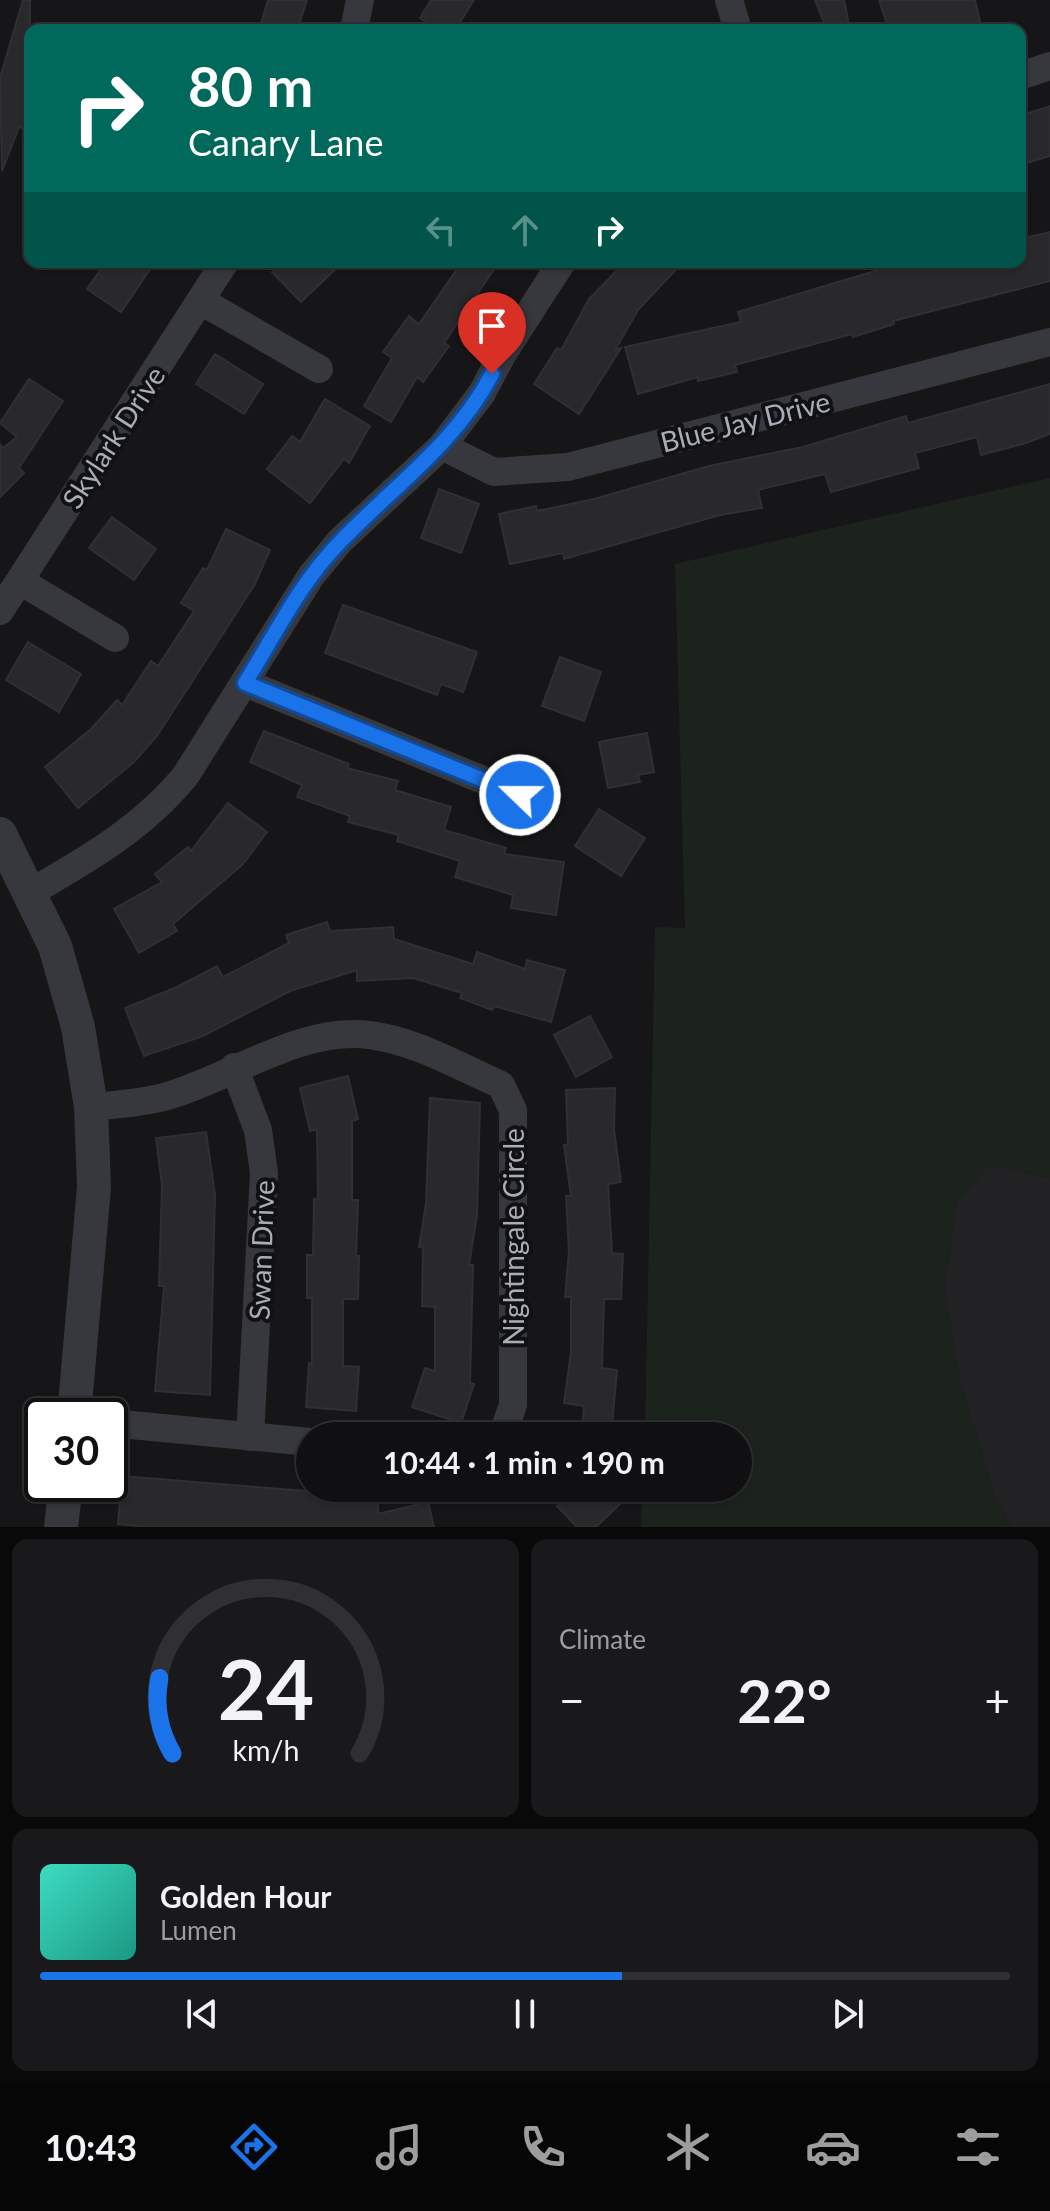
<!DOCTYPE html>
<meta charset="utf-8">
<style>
:root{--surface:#101012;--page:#19191b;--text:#f1f3f6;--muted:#9c9d9f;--line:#303032;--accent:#1a73e8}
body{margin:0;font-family:Lato,sans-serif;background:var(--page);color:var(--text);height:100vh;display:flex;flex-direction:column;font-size:30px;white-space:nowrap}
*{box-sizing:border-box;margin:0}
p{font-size:26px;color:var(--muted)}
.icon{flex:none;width:44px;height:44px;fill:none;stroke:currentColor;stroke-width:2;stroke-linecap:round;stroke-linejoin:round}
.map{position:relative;height:1527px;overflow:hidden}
.side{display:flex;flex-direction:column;gap:12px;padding:12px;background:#09090a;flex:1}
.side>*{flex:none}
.top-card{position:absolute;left:24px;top:24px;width:1002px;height:244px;border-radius:16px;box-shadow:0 2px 6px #0004,0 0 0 2px var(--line);background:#00695c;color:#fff;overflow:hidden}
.speed{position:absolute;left:24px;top:1398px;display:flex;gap:16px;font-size:40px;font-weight:700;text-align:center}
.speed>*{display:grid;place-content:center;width:104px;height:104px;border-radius:50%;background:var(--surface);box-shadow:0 2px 6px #0004,0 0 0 2px var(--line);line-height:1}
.speed .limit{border:4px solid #111;border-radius:12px;background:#fff;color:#111}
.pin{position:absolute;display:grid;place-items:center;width:68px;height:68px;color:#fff;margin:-82px -34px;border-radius:50% 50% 50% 0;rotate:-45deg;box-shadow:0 0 8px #0007}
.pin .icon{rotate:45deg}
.me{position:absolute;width:88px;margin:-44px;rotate:292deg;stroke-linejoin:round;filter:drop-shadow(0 0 6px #0008)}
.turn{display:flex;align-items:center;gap:28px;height:168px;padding:0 32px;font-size:36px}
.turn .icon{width:104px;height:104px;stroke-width:2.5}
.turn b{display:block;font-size:56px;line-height:68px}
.lanes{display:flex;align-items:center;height:76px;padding:0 32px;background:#0003;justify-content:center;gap:40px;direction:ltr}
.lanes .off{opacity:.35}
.big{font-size:60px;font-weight:700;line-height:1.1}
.side .tile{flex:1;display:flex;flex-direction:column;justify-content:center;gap:12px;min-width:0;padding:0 28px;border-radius:16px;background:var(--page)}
.side .dial{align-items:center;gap:0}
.dial svg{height:208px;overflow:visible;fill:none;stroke:var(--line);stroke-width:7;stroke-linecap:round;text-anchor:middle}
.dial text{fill:var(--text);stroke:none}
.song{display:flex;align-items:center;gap:24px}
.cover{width:96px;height:96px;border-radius:12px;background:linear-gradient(135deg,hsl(170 70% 55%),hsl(170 70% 35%))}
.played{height:8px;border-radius:4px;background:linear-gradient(90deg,var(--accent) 60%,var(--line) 60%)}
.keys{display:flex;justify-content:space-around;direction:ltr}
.heat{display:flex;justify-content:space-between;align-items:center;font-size:44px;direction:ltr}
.side .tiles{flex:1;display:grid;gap:12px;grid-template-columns:1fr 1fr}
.tile:last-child{grid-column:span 2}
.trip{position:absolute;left:296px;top:1422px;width:456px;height:80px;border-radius:40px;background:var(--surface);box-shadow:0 2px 6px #0004,0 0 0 2px var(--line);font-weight:700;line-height:80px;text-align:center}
.tab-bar{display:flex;height:128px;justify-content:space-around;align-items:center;background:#060607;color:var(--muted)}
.tab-bar .icon{width:56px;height:56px}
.tab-bar .active{color:var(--accent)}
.tab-bar b{font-size:36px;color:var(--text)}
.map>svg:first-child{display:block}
</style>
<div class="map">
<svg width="1050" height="1527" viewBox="0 0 1050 1527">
<rect width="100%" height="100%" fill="#161618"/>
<polygon fill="#222225" points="990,1165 1050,1178 1050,1527 1011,1527 995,1497 959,1378 944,1288 957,1201"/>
<polygon fill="#1c231d" points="1050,478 1050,1178 990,1165 957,1201 944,1288 959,1378 995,1497 1011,1527 641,1527 642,1488 738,1488 738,1436 645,1436 655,927 685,928 675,564"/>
<g fill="#29292c" stroke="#303034" stroke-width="2">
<polygon points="23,0 30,0 30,131 19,127 2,171 0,78"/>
<polygon points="268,0 307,0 297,30 259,30"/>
<polygon points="431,0 474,0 455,30 439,30 420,18"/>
<polygon points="815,0 844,0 850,30 827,30"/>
<polygon points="879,0 975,0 982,30 889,30"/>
<polygon points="1050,106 1050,156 1020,165 1020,116"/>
<polygon points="1050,232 1050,281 893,321 894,324 853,337 852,334 735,365 737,372 698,381 698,377 638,394 625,347 741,322 738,312 905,262 1020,262 1020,239"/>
<polygon points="106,262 155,262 121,312 87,289"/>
<polygon points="283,262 343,262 301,302 272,272"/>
<polygon points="462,262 499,262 444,343 449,346 423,382 417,377 391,422 364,406 392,358 383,352 409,316 419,324"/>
<polygon points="625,262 683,262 638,310 615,350 621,348 579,414 534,384 557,348 561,350 589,299"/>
<polygon points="215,354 263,384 244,414 196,384"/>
<polygon points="29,379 63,401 19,468 24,473 0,497 0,444 3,448 17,437 0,423"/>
<polygon points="1050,384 1050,434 1023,444 981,455 977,437 915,453 919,468 831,492 825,474 758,490 762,508 720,515 564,559 563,553 510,564 499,514 536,506 537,511 594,499 709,466 803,447 906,416 908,423"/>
<polygon points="325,399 370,426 349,463 344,459 310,503 267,469 292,436 300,442"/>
<polygon points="439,489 479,504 461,553 421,538"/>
<polygon points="112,517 156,549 134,580 89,548"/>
<polygon points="226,529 270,550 255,584 157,736 134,762 78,808 45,767 91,729 117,700 122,705 151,661 158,666 194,611 181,603 203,568 207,570"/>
<polygon points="343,605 477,652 463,692 441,684 437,695 325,653"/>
<polygon points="28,642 81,674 59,712 6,680"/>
<polygon points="560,657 601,672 584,721 542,706"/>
<polygon points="264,731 349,764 347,768 398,781 395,790 451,807 444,830 506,848 504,854 564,862 556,915 511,908 513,895 455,877 460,861 397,841 399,835 348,822 350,816 297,797 302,785 250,762"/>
<polygon points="647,733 654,772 638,775 640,782 608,788 599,742"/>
<polygon points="228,803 267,832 243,864 173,924 177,931 139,953 114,909 162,882 155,874 188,847 191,851"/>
<polygon points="599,809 645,838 621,876 575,846"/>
<polygon points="327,922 330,931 393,927 394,939 473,964 477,952 525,969 527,960 565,970 551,1022 494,1006 492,1010 460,998 462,993 413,978 357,981 357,970 290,991 203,1036 144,1056 125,1008 177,987 217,966 223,977 289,943 286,935"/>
<polygon points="590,1016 612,1057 576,1077 554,1035"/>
<polygon points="348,1076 358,1119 352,1121 352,1200 358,1200 356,1256 359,1256 358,1299 343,1299 343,1366 359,1367 356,1411 306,1407 309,1363 312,1364 312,1298 307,1298 307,1255 313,1255 314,1199 318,1199 317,1129 310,1131 300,1088"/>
<polygon points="615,1088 614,1130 621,1182 608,1184 612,1253 623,1254 621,1299 604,1299 602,1368 617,1370 611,1436 582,1436 584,1406 564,1403 571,1352 571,1297 565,1297 569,1251 566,1196 571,1196 564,1145 568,1145 566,1090"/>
<polygon points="430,1098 480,1103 477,1215 469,1265 473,1265 470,1383 474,1384 461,1423 412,1407 425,1368 435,1371 435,1307 422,1306 423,1248 419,1247 426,1204"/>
<polygon points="206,1132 215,1195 210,1395 155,1391 164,1286 159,1286 162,1185 156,1138"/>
<polygon points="122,1476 378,1497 378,1514 428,1502 434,1527 149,1527 118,1524"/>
<polygon points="575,1488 607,1488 621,1503 596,1527 577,1527 557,1506"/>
</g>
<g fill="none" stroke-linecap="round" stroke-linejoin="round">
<g stroke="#37383d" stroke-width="28">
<polyline points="729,0 738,30"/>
<polyline points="354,30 360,0"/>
<polyline points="1020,76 1050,66"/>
<polyline points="201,301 319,369"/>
<polyline points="442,446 494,472 568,467 1050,342"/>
<polyline points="20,581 115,638"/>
<polyline points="0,611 225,262"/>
<polyline points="245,683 520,795"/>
<path d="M31,892c57,-33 113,-65 155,-117l125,-199 29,-35 102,-95 40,-53 20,-38 60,-93"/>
<polyline points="234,1067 258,1130 264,1173 250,1437"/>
<path d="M91,1107c24,-2 49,-4 73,-10 63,-17 136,-71 205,-62 45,5 91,32 132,50l12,25v295l-11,31"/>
<polyline points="110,1423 310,1442"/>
</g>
<g stroke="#37383d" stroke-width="34">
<polyline points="0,834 55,946 78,1027 91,1107 94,1187 74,1416"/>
<polyline points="61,1527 66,1484"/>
</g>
</g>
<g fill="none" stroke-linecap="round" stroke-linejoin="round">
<g stroke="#114b97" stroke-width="20">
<path id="route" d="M492,374c-36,69 -98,112 -151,167 -40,40 -66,94 -96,142l275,112"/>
</g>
<use href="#route" stroke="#1a73e8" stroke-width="14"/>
</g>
<g text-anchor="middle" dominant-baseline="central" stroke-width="8" stroke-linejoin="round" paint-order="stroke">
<g font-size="28" fill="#a8adb8" stroke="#111113">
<text transform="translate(745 421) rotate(-14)">Blue Jay Drive</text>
<text transform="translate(113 437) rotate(-57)">Skylark Drive</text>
<text transform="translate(513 1237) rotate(-90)">Nightingale Circle</text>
<text transform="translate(261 1250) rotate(-88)">Swan Drive</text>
</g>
</g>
</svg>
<div class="speed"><div class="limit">30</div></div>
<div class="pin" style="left:492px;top:374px;background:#d93025"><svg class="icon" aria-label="arrive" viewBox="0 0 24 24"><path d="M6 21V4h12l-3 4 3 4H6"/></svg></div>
<svg class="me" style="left:520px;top:795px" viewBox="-20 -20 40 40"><circle r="17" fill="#1a73e8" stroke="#fff" stroke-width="3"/><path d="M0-11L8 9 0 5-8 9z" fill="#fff"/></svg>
<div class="trip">10:44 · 1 min · 190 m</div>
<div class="top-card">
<div class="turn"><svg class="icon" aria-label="right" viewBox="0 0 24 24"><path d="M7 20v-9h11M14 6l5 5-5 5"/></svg><div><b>80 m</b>Canary Lane</div></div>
<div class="lanes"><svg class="icon off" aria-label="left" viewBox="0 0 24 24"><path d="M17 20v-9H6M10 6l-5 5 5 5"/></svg><svg class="icon off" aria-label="ahead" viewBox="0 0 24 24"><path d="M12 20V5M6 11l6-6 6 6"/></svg><svg class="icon" aria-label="right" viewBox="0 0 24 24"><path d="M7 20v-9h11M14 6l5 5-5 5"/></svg></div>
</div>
</div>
<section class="side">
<div class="tiles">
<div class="tile dial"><svg viewBox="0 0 100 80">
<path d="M14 69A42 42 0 1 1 86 69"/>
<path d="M14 69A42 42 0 0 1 9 40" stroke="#1a73e8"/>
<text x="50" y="56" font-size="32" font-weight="700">24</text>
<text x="50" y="72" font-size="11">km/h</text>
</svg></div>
<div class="tile"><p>Climate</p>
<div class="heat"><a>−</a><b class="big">22°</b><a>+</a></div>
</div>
<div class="tile">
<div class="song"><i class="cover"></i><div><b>Golden Hour</b><p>Lumen</p></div></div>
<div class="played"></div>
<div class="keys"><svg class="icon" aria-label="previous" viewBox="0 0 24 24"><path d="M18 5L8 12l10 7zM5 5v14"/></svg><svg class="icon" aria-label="pause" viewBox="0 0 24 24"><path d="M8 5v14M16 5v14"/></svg><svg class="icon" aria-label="next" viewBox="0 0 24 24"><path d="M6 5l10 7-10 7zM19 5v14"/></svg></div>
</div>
</div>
</section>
<nav class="tab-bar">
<b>10:43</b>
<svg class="icon active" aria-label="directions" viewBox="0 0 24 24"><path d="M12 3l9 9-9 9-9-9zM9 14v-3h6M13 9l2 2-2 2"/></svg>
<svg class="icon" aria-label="music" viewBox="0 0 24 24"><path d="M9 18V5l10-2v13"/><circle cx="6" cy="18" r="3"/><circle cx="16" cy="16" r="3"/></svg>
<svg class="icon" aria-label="phone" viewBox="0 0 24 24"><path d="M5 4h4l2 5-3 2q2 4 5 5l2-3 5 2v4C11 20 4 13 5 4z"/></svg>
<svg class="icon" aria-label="climate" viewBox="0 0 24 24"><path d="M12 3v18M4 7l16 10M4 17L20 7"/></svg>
<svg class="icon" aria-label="car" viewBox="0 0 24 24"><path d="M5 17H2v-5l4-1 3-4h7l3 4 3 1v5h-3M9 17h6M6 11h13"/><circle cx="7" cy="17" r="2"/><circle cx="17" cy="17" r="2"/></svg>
<svg class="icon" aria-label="filters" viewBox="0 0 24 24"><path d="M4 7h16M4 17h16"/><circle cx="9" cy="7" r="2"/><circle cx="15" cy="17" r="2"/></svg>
</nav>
